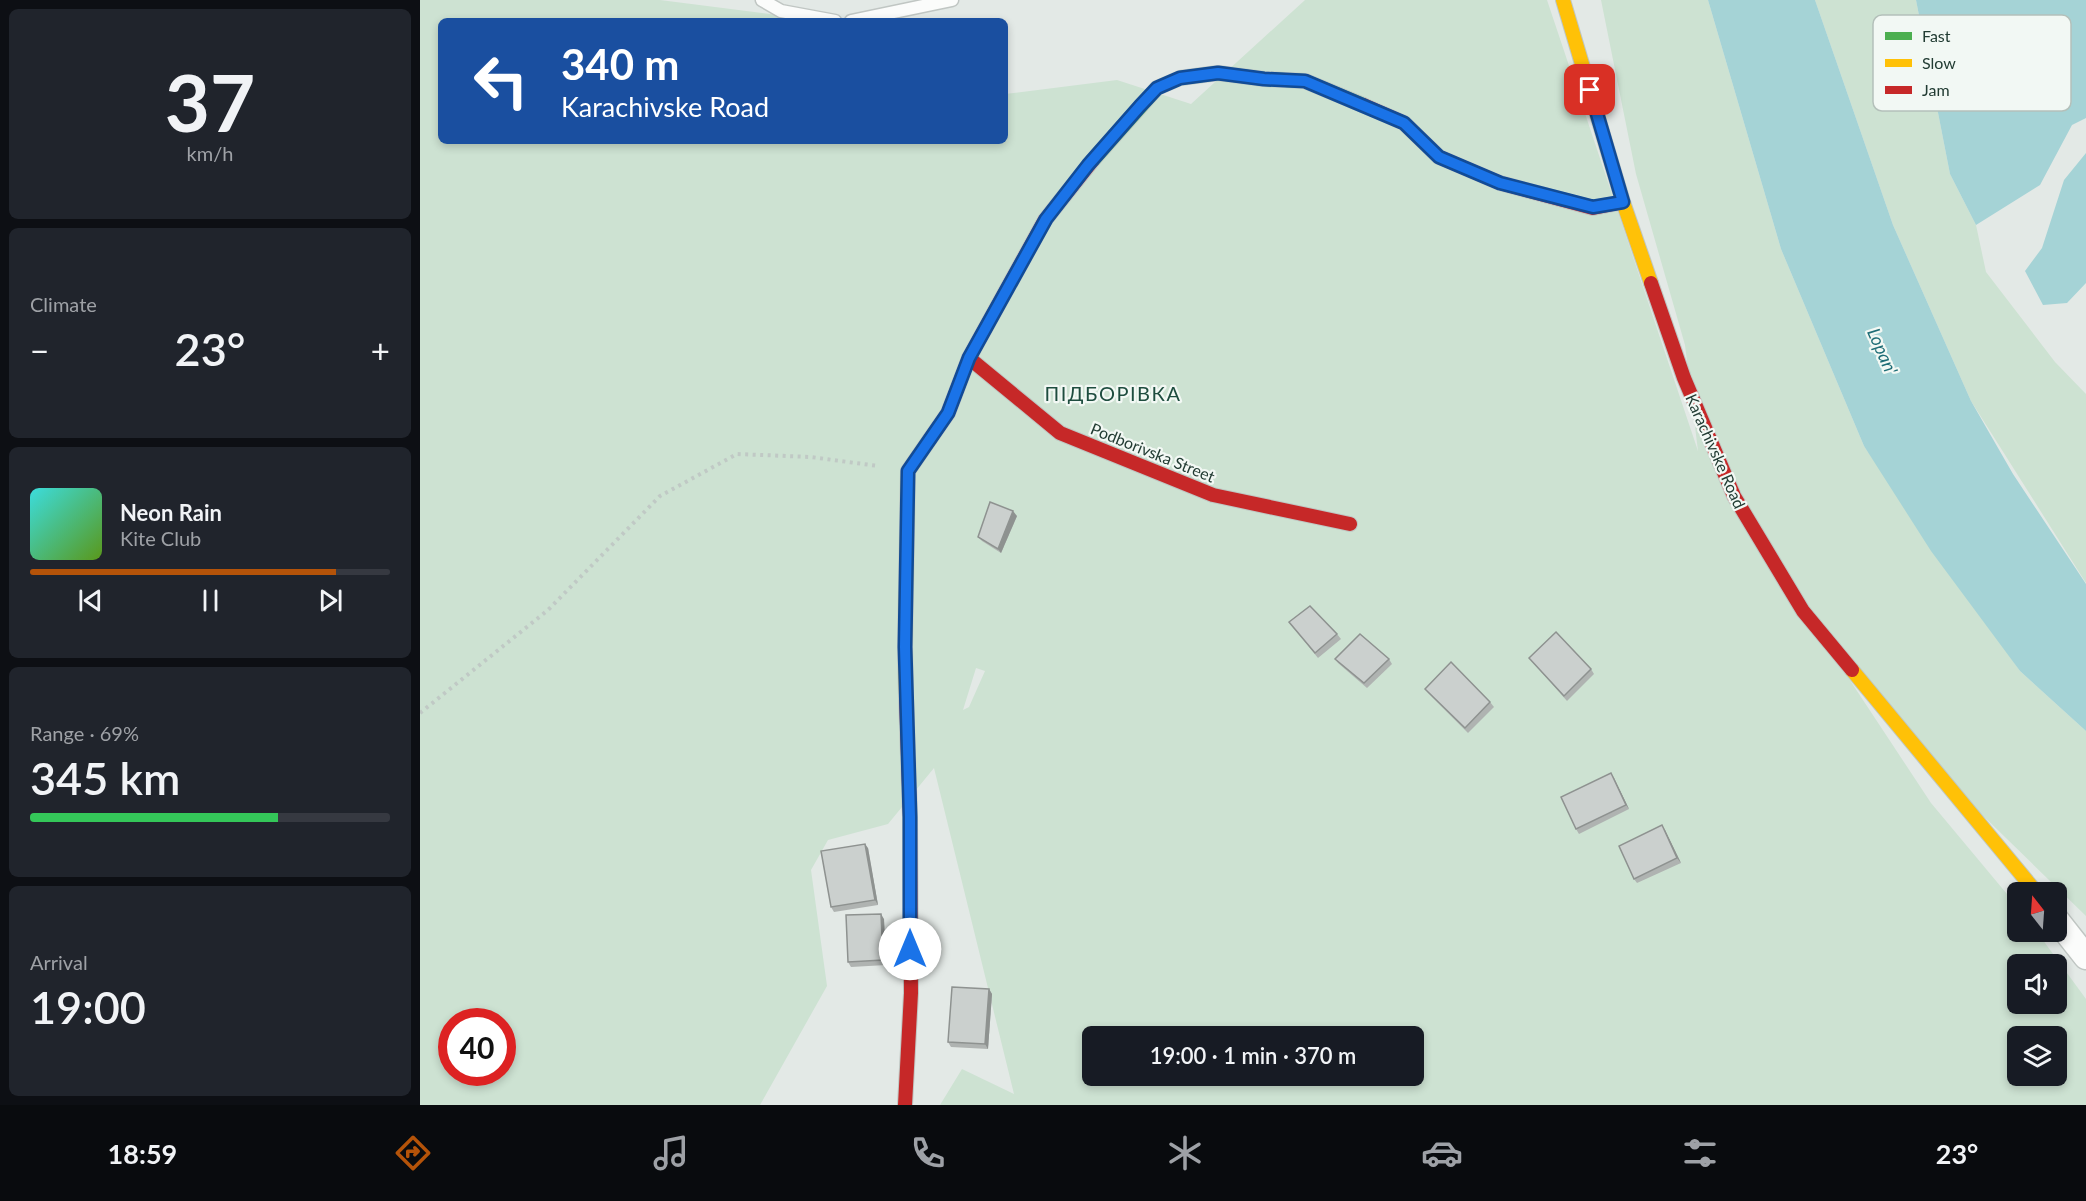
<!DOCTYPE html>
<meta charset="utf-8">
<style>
:root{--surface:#171b24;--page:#20242c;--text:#f1f3f6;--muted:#9ea1a6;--line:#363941;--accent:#b45309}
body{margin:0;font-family:Lato,sans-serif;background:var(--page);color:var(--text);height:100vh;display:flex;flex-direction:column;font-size:22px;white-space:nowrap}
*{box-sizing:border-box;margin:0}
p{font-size:20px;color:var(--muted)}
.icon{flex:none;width:33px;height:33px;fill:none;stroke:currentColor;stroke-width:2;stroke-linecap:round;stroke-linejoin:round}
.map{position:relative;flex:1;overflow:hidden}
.details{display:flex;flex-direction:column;gap:9px;padding:9px;background:#0d0f14;width:420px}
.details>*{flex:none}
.hud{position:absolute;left:18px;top:18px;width:570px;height:126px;border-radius:9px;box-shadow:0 3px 9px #0003;background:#1a4fa0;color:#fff;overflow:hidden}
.needle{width:39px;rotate:343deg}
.tools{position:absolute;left:1587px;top:882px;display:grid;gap:12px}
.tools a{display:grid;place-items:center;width:60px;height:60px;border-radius:9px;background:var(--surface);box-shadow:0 3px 9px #0003;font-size:30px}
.speed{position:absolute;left:18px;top:1008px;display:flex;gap:12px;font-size:30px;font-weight:700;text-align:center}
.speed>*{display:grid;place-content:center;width:78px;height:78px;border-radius:50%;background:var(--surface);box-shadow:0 3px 9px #0003;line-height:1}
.speed .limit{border:9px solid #d22;background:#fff;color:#111}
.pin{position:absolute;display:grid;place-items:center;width:51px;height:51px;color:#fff;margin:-26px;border-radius:12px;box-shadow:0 3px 9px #0006}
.me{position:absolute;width:66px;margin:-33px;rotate:0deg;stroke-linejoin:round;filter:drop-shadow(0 0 4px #0008)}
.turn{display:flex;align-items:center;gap:21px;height:126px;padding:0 24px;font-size:27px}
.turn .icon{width:78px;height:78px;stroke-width:2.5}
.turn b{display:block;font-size:42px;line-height:51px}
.big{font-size:45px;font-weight:600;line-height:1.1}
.details .tile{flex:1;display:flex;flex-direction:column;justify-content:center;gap:9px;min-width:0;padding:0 21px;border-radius:9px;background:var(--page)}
.details .dial{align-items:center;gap:0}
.dial b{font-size:78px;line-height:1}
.song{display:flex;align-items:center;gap:18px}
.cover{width:72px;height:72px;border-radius:9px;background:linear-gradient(135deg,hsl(180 70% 55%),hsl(90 70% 35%))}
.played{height:6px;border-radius:3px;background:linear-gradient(90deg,var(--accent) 85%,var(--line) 85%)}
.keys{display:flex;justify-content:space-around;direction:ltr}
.heat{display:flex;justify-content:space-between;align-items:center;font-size:33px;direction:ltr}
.charge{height:9px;border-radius:4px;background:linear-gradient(90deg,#34c759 69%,var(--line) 0)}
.trip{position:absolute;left:662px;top:1026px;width:342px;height:60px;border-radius:9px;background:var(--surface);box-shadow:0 3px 9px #0003;font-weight:600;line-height:60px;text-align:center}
.tabs{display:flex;height:96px;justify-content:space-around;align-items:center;background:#090b0e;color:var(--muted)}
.tabs .icon{width:42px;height:42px}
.tabs .active{color:var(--accent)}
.tabs b{font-size:27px;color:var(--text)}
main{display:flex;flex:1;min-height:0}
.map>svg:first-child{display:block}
</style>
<main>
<section class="details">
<div class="tile dial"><b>37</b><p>km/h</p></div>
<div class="tile"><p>Climate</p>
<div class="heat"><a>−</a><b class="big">23°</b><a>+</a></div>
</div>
<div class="tile">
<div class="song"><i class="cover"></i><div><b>Neon Rain</b><p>Kite Club</p></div></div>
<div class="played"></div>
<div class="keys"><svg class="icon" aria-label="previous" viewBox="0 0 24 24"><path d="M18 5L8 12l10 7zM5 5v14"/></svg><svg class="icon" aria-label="pause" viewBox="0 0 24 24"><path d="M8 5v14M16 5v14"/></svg><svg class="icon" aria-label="next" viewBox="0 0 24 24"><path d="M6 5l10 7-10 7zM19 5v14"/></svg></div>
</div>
<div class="tile"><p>Range · 69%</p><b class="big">345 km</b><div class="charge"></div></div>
<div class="tile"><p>Arrival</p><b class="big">19:00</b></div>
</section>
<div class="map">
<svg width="1666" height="1105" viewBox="0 0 1666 1105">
<rect width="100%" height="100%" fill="#e3e9e6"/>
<g fill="#cde2d2" fill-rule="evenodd">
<path d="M0,0h240l126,16 5,5h-350v120h564v-47l112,-14 74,24 114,-104h242l151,451 -13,-106 -49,-171 -35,-174h107l73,249 83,197 156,225 66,60v185l-153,-149 -142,-176 140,212 86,103 1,26h19l49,67v106h-1146l22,-36 52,25 -80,-326 -46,56 -60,16 -17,30 16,116 -67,119h-340zM556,668l9,3 -16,36 -6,3zM1598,964h38v40h-38zM32,1022h50v50h-50zM672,1036h321v40h-321zM1598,1036h38v40h-38z"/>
<polygon points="1395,0 1496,0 1530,174 1556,225 1566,272 1635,362 1666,394 1666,583 1551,401 1473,225"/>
</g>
<g fill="#a5d3d6">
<polygon points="1288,0 1395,0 1473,225 1551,401 1593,474 1666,584 1666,731 1600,671 1511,551 1444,446 1361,249"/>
<polygon points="1496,0 1666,0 1666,118 1652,125 1620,185 1556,225 1530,174"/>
<polygon points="1666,153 1666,283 1647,303 1623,305 1605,271 1622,248 1644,180"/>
</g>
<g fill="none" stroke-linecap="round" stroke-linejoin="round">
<g stroke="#c0c6c3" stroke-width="15">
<g id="lane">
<polyline points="342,0 361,11 415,21"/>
<polyline points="431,21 532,0"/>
</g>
</g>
<g stroke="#c0c6c3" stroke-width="27">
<polyline id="street" points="1636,919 1666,957"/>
</g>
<g stroke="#bfc7c3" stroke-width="16">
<polyline id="fast" points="673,160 737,88 760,78 798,73 844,79 885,81 943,105"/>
</g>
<g stroke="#bfc7c3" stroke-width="16">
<g id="slow">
<polyline points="1143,0 1203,202 1231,283"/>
<polyline points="1432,670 1616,892"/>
<polyline points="486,695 485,647 488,471 510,439"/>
</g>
</g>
<g stroke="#bfc7c3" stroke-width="16">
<g id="jam">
<polyline points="943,105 984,123 1019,157 1080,183 1173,208 1203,202"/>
<polyline points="1231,283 1264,378 1314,496 1383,611 1432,670"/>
<polyline points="549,358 640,433 793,495 930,524"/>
<polyline points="510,439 528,413 549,358 625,220 673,160"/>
<polyline points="485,1105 491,993 490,817 486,695"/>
</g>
</g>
<polyline stroke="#c0c9c5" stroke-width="4" stroke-dasharray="3 4.5" stroke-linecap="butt" points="0,713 128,610 240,496 317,454 391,457 458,466"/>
<use href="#lane" stroke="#fbfcfb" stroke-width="12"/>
<use href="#street" stroke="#fbfcfb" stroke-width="24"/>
<use href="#fast" stroke="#4caf50" stroke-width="14"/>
<use href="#slow" stroke="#ffc107" stroke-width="14"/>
<use href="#jam" stroke="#c62828" stroke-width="14"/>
</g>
<g fill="#afb3b1">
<polygon points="597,516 581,553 562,541 558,537"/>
<polygon points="869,622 917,634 921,639 898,658"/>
<polygon points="1109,658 1171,669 1174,674 1147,701"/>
<polygon points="915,659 969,659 972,664 947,688 918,663"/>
<polygon points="1005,689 1070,702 1074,707 1048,733 1008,693"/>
<polygon points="1191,773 1194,778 1209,809 1159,834 1156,829"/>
<polygon points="1242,825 1245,830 1261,863 1217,883 1214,879"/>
<polygon points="448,848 458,905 414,912 411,907"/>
<polygon points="464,919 466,965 431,967 428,962"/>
<polygon points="569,989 572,994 568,1049 531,1047 528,1042"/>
</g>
<g fill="#8e9290">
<polygon points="593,511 597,516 581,553 578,549"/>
<polygon points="1191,773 1194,778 1209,809 1206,805"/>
<polygon points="1242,825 1245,830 1261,863 1257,858"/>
<polygon points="445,844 448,848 458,905 455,900"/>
<polygon points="461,914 464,919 466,965 463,960"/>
<polygon points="569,989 572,994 568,1049 565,1044"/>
</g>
<g fill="#cbd0ce" stroke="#8e9290" stroke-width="1.5">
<polygon points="570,502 593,511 578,549 558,537"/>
<polygon points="890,606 917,634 895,653 869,622"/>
<polygon points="1136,632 1171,669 1144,696 1109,658"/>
<polygon points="940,634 969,659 944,683 915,659"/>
<polygon points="1031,662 1070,702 1045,728 1005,689"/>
<polygon points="1191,773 1206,805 1156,829 1141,797"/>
<polygon points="1242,825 1257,858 1214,879 1199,846"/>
<polygon points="445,844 455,900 411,907 401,851"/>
<polygon points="461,914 463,960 428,962 426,915"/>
<polygon points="532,987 569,989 565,1044 528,1042"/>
</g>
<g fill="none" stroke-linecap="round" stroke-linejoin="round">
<g stroke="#114b97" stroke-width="15">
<polyline id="route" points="490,949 490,817 485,647 488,471 528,413 549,358 626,219 668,165 720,106 737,88 760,78 798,73 844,79 885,81 984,123 1019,157 1080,183 1173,207 1203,202 1170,90"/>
</g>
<use href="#route" stroke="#1a73e8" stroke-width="10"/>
</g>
<g text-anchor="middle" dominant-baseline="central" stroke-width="4.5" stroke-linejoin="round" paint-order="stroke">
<g font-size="16" fill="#223c33" stroke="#f2f8f4">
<text transform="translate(1296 451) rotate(66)">Karachivske Road</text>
<text transform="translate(733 452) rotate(22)">Podborivska Street</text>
</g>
<g font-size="18" font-style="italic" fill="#1e6d76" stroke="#f2f8f4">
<text transform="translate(1463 351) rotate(66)">Lopan'</text>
</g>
<g font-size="20" letter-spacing="1.5" fill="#1e4d3f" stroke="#f2f8f4">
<text x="693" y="393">ПІДБОРІВКА</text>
</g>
</g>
<rect x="1453" y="15" width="198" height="96" rx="9" fill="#f2f8f4" stroke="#b4c0ba" stroke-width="1.5"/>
<rect x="1465" y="32" width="27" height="8" fill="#4caf50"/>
<rect x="1465" y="59" width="27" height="8" fill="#ffc107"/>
<rect x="1465" y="86" width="27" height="8" fill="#c62828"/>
<g font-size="16" fill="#223c33">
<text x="1502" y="42">Fast</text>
<text x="1502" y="69">Slow</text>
<text x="1502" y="96">Jam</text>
</g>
</svg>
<div class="tools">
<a><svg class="needle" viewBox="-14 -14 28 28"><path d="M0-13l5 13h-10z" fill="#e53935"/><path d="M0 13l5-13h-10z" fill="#9ea1a6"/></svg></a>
<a><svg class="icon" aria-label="sound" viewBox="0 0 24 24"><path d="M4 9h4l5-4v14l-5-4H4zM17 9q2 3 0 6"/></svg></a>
<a><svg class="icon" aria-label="layers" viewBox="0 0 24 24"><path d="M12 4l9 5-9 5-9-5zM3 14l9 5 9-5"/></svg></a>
</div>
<div class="speed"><div class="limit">40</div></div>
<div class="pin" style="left:1170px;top:90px;background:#d93025"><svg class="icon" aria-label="arrive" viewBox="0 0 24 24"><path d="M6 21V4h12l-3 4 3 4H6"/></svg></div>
<svg class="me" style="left:490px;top:949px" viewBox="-20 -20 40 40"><circle r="19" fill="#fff"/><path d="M0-13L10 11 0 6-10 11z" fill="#1a73e8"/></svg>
<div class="trip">19:00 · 1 min · 370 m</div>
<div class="hud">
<div class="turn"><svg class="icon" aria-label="left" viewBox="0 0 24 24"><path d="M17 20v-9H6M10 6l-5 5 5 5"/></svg><div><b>340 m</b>Karachivske Road</div></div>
</div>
</div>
</main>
<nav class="tabs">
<b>18:59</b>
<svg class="icon active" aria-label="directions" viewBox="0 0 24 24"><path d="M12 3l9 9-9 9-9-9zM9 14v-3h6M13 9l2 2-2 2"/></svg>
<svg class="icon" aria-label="music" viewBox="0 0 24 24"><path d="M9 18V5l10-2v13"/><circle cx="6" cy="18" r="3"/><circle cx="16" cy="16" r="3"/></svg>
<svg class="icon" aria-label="phone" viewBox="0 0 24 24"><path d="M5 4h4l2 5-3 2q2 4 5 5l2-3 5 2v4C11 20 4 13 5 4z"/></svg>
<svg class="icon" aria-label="climate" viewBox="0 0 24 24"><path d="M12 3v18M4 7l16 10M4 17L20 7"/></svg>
<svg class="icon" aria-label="car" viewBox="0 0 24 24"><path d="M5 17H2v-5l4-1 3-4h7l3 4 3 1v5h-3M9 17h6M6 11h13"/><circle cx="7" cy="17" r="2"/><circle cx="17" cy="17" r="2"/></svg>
<svg class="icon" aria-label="filters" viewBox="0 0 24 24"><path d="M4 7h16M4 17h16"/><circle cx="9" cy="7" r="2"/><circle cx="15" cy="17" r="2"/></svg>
<b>23°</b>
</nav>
